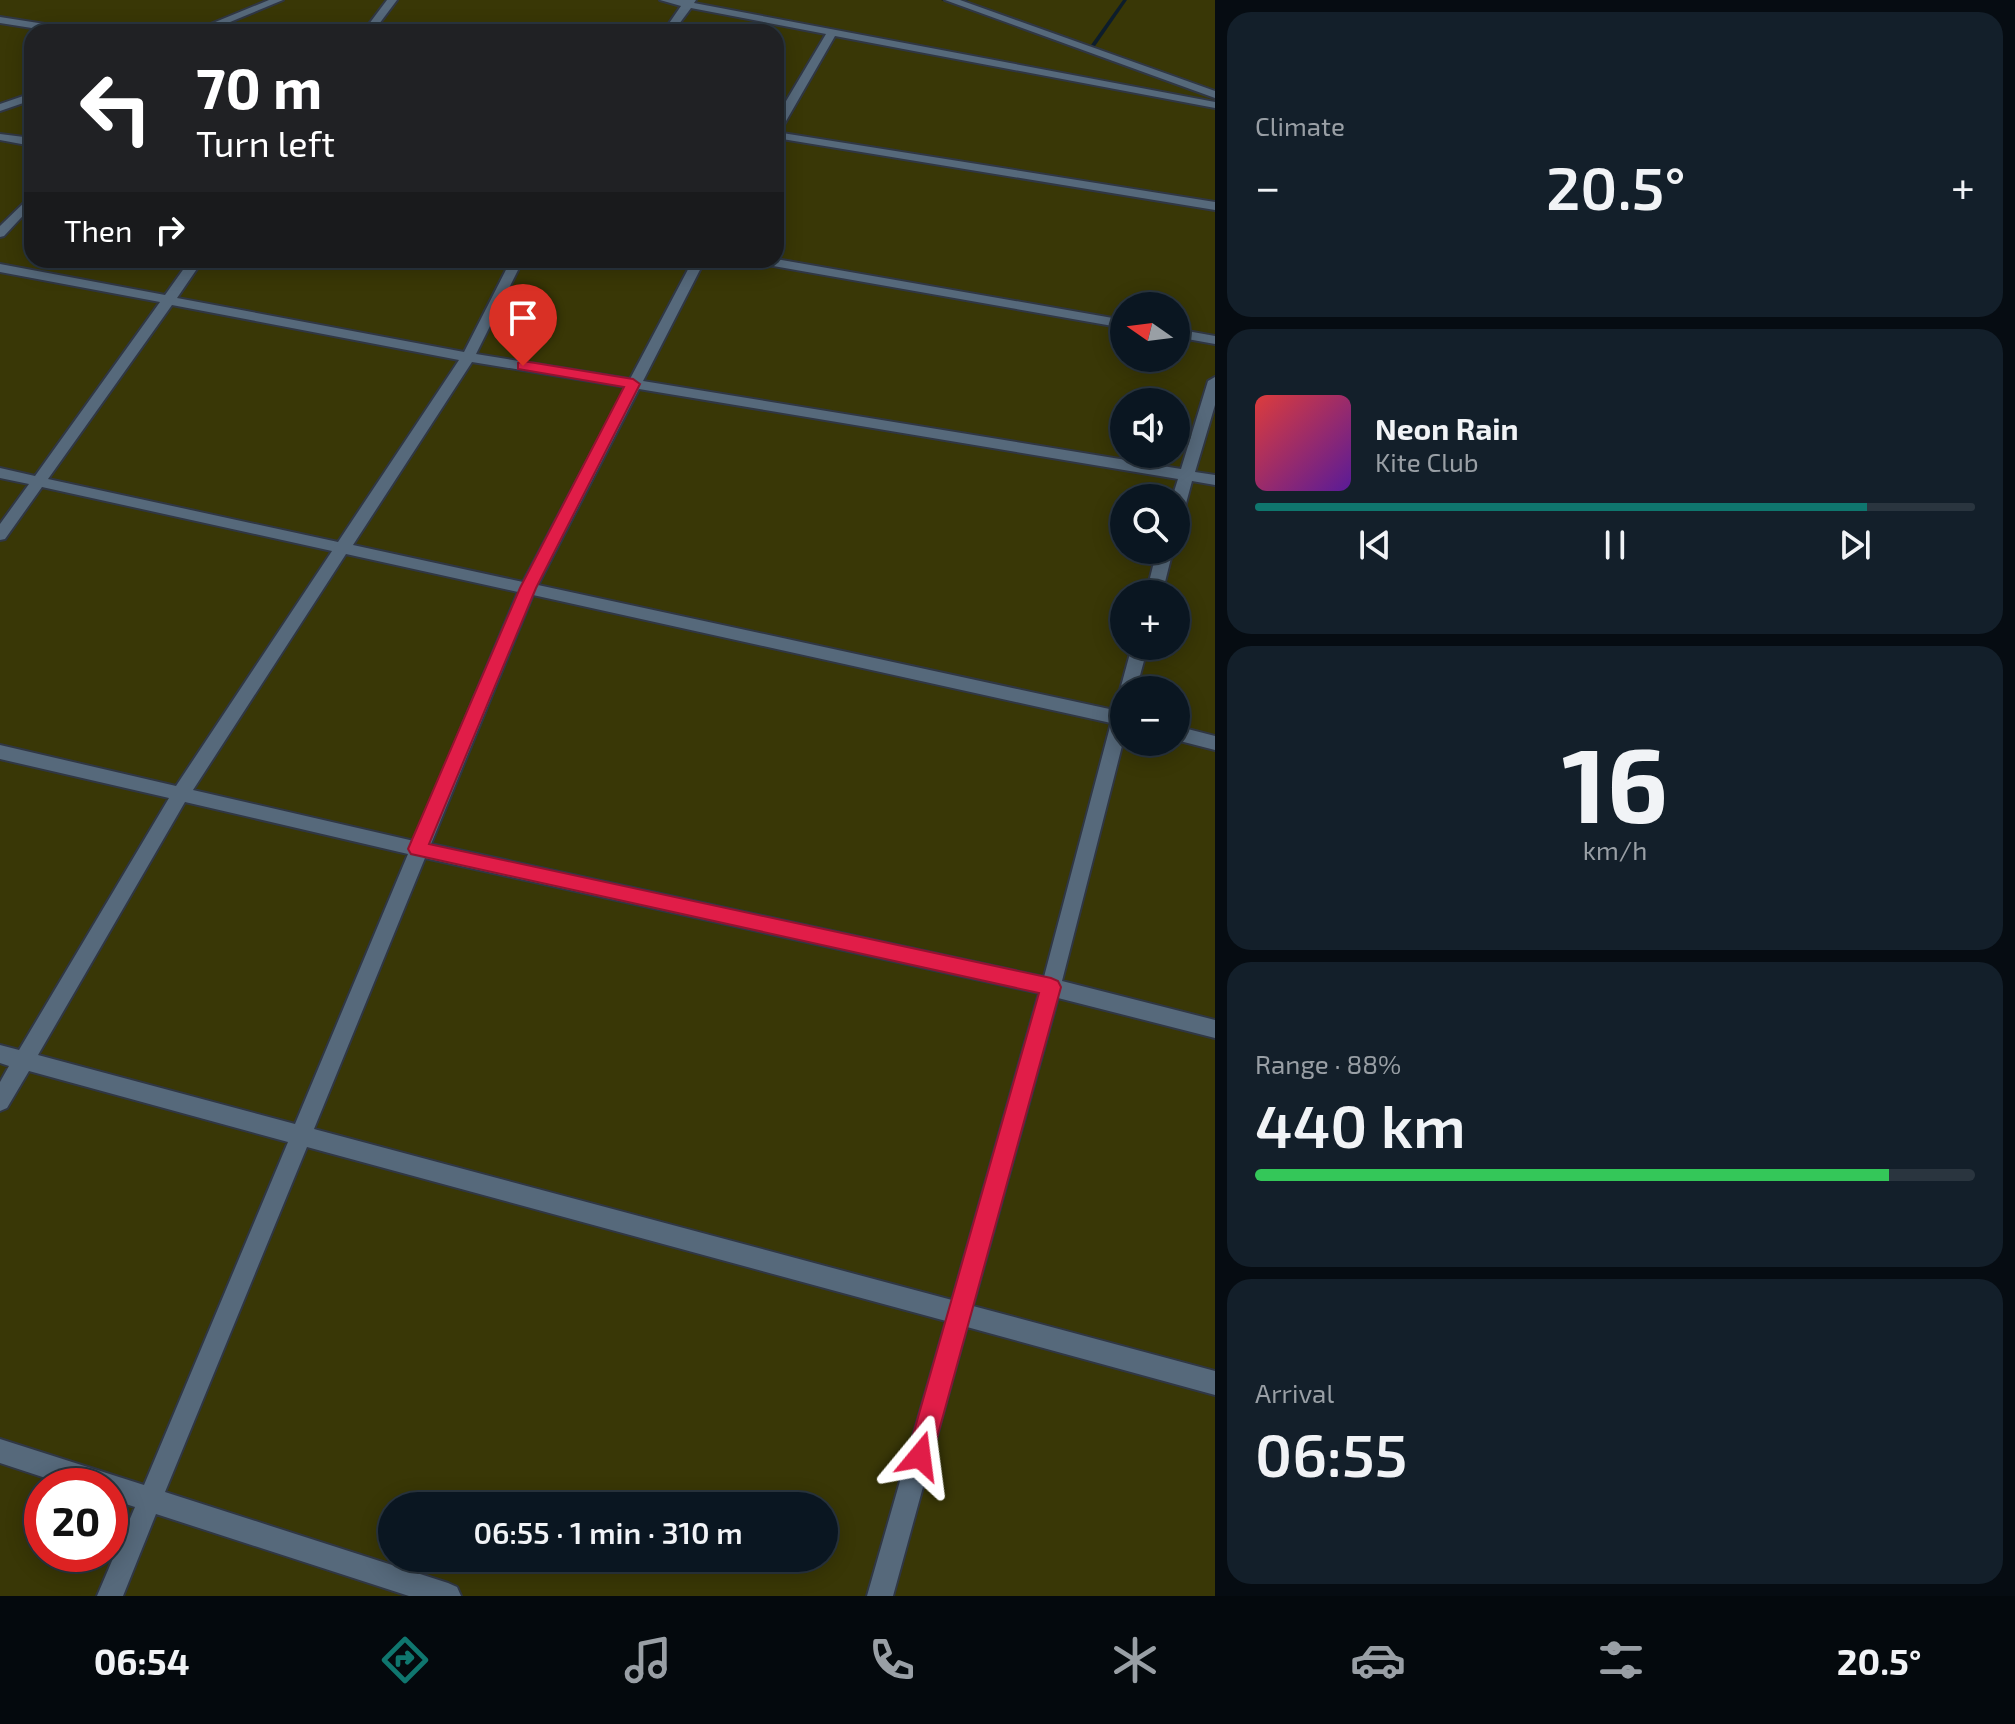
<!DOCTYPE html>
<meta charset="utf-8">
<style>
:root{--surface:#0a1621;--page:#131f2a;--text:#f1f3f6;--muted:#999fa5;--line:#2a353f;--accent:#0f766e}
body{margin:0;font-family:"Exo 2",sans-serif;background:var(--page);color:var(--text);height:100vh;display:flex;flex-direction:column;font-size:30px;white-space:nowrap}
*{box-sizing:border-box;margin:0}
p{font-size:26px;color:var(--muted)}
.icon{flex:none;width:44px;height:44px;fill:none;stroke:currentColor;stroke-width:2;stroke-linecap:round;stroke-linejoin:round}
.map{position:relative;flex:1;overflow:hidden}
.sheet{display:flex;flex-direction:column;gap:12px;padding:12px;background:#060c12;width:800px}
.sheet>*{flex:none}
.hud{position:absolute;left:24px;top:24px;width:760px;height:244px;border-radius:24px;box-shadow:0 4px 20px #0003,0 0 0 2px var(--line);background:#202124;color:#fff;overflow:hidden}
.needle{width:52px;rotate:284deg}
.buttons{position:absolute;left:1110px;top:292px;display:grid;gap:16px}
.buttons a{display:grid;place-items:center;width:80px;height:80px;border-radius:50%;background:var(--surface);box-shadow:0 4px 20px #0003,0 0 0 2px var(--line);font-size:40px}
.speed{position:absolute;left:24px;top:1468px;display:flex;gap:16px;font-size:40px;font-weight:700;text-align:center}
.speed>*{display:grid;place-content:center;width:104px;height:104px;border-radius:50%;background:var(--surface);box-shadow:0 4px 20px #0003,0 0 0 2px var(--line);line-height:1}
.speed .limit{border:12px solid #d22;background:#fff;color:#111}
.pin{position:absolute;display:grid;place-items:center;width:68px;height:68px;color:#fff;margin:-82px -34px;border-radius:50% 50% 50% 0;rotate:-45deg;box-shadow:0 0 8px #0007}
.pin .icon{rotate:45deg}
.me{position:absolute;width:88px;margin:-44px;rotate:16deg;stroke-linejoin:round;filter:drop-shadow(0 0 6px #0008)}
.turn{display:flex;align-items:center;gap:28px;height:168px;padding:0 40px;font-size:36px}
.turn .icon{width:104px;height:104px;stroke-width:2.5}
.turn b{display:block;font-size:56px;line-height:68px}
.then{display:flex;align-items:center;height:76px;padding:0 40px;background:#0003;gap:16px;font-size:30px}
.big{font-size:60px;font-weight:600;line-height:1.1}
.sheet .widget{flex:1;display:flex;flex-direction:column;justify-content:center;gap:12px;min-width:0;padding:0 28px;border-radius:24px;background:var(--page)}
.sheet .dial{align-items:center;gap:0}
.dial b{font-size:104px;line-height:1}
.song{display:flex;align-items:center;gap:24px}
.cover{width:96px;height:96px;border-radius:12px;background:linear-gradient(135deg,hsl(0 70% 55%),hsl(270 70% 35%))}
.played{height:8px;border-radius:4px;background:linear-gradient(90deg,var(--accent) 85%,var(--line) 85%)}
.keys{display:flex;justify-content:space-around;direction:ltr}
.heat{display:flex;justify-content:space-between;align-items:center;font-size:44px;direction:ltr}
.charge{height:12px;border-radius:6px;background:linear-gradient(90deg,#34c759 88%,var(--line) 0)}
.trip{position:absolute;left:378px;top:1492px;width:460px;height:80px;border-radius:40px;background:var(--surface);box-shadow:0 4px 20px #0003,0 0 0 2px var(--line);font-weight:600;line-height:80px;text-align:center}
.menu{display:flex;height:128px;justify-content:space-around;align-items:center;background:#04090d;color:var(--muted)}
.menu .icon{width:56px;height:56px}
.menu .selected{color:var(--accent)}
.menu b{font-size:36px;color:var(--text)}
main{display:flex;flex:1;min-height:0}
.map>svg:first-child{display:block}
</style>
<main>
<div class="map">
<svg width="1215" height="1596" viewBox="0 0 1215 1596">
<rect width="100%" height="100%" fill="#0d1d2c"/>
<g fill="#393706" fill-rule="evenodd">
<path d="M0,0h941l19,7 8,-7h155l-37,52 129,47v1497h-1215zM32,32h744v228h-744zM1124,306h52v52h-52zM1124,402h52v52h-52zM1124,498h52v52h-52zM1124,594h52v52h-52zM1124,690h52v52h-52zM42,1486h68v68h-68zM392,1506h432v52h-432z"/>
<polygon points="1127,0 1215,0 1215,92 1093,49"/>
</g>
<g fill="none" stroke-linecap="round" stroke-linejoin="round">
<g stroke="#303744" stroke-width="4">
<g id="lane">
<polygon points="269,0 283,0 206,32 191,32"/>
<polygon points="387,0 397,0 373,32 363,32"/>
<polygon points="660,0 696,0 694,3 1215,102 1215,108 835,36 782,128 776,131 776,118 826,34 691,8 673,32 663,32 681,6"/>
<polygon points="945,0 960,0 1215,91 1215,98"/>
<polygon points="0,17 77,29 82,32 57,32 0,23"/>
<polygon points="32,93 32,100 0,111 0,104"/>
<polygon points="776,132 1215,202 1215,210 776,138"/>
<polygon points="0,134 32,138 32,146 0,140"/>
<polygon points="32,195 32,206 4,236 0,237 0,226"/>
<polygon points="776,259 1124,320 1124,328 762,264 756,260"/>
<path d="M190,260h13l-26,38 287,54 47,-92h12l-47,94 154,25 63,-119h12l-62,121 538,88 27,-88 7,-4v28l-20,67 20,3v10l-23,-4 -8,30 -8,5v-18h-4l6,-19 -539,-90 -101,196 576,125 4,-11 6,-1v40l-62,243 153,39v18l-157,-40 -85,308 242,65v24l-248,-68 -74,269h-26l79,-275 -639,-174 -142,345 283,91 9,4 4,9h-52l-253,-82 -33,82h-26l38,-89 -25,-8v-13h-40l-70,-23v-24l144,46 144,-343 -259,-71 -22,37 -7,3v-29l9,-16 -9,-3v-18l19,5 150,-252 -169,-39v-14l176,41 156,-235 -290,-64 -37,52 -5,1v-16l29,-40 -29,-6v-10l35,8 125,-174 -160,-30v-8l165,31zM172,305l287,55 -121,182 -290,-63zM472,362l154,25 -103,195 -170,-37zM346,554l172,38 -104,249 -221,-51zM533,595l578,128 -67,254 -613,-133zM185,802l223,52 -113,270 -257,-69zM425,858l614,135 -87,307 -638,-171z"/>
<polygon points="1176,329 1215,336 1215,344 1176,337"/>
<polygon points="1157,550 1173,550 1162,594 1146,594"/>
<polygon points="1132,646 1148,646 1136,690 1124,690 1124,695 1120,690"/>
<polygon points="1176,726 1215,736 1215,750 1176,740"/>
</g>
</g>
<use href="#lane" fill="#56697b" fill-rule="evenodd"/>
</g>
<polygon fill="#e11d48" stroke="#92132f" stroke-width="2" points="523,361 633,379 640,384 536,588 429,844 1051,978 1058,981 1061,987 932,1456 928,1464 920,1468 911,1464 907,1456 1039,993 411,854 408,849 520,588 624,387 518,369 518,363"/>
</svg>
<div class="buttons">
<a><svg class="needle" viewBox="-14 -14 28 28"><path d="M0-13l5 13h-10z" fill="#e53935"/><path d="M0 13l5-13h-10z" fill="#999fa5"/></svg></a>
<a><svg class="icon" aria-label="sound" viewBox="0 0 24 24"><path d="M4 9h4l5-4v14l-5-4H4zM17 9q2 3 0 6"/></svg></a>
<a><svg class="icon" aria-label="search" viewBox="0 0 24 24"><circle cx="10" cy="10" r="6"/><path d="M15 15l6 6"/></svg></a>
<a>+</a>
<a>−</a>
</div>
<div class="speed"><div class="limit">20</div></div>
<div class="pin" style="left:523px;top:366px;background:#d93025"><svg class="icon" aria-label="arrive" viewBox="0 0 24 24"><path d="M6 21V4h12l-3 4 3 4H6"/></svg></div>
<svg class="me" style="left:920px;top:1456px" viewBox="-20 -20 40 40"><path d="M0-17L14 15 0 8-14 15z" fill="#e11d48" stroke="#fff" stroke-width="4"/></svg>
<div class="trip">06:55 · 1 min · 310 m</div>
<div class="hud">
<div class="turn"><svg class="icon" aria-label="left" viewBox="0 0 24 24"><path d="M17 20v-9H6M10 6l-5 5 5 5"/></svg><div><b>70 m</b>Turn left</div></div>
<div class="then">Then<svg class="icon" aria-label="right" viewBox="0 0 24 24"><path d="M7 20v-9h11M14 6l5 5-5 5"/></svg></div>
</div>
</div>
<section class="sheet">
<div class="widget"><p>Climate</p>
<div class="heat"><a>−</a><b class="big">20.5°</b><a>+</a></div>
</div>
<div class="widget">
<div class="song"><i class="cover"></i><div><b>Neon Rain</b><p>Kite Club</p></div></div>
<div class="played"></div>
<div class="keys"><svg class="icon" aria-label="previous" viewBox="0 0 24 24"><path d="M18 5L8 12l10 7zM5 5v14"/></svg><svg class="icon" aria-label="pause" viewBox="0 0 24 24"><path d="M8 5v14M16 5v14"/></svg><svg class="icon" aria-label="next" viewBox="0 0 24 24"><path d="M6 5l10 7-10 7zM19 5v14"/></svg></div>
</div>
<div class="widget dial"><b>16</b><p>km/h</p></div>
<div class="widget"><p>Range · 88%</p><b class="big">440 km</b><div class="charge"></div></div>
<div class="widget"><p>Arrival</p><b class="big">06:55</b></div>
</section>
</main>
<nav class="menu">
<b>06:54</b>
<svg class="icon selected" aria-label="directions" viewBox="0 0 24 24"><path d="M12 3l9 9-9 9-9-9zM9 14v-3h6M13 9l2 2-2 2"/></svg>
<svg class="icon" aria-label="music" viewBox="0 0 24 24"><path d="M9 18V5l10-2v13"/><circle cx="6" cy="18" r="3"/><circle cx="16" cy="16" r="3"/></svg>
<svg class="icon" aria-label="phone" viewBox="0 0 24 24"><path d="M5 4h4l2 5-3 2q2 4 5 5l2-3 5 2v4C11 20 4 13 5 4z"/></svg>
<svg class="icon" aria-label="climate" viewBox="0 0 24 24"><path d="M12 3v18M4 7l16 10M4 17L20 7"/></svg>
<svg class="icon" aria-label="car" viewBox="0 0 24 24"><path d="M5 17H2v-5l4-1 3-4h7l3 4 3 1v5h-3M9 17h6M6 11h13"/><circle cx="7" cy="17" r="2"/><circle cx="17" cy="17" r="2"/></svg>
<svg class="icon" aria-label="filters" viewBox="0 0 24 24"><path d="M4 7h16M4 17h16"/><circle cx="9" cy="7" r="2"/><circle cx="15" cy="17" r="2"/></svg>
<b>20.5°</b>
</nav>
